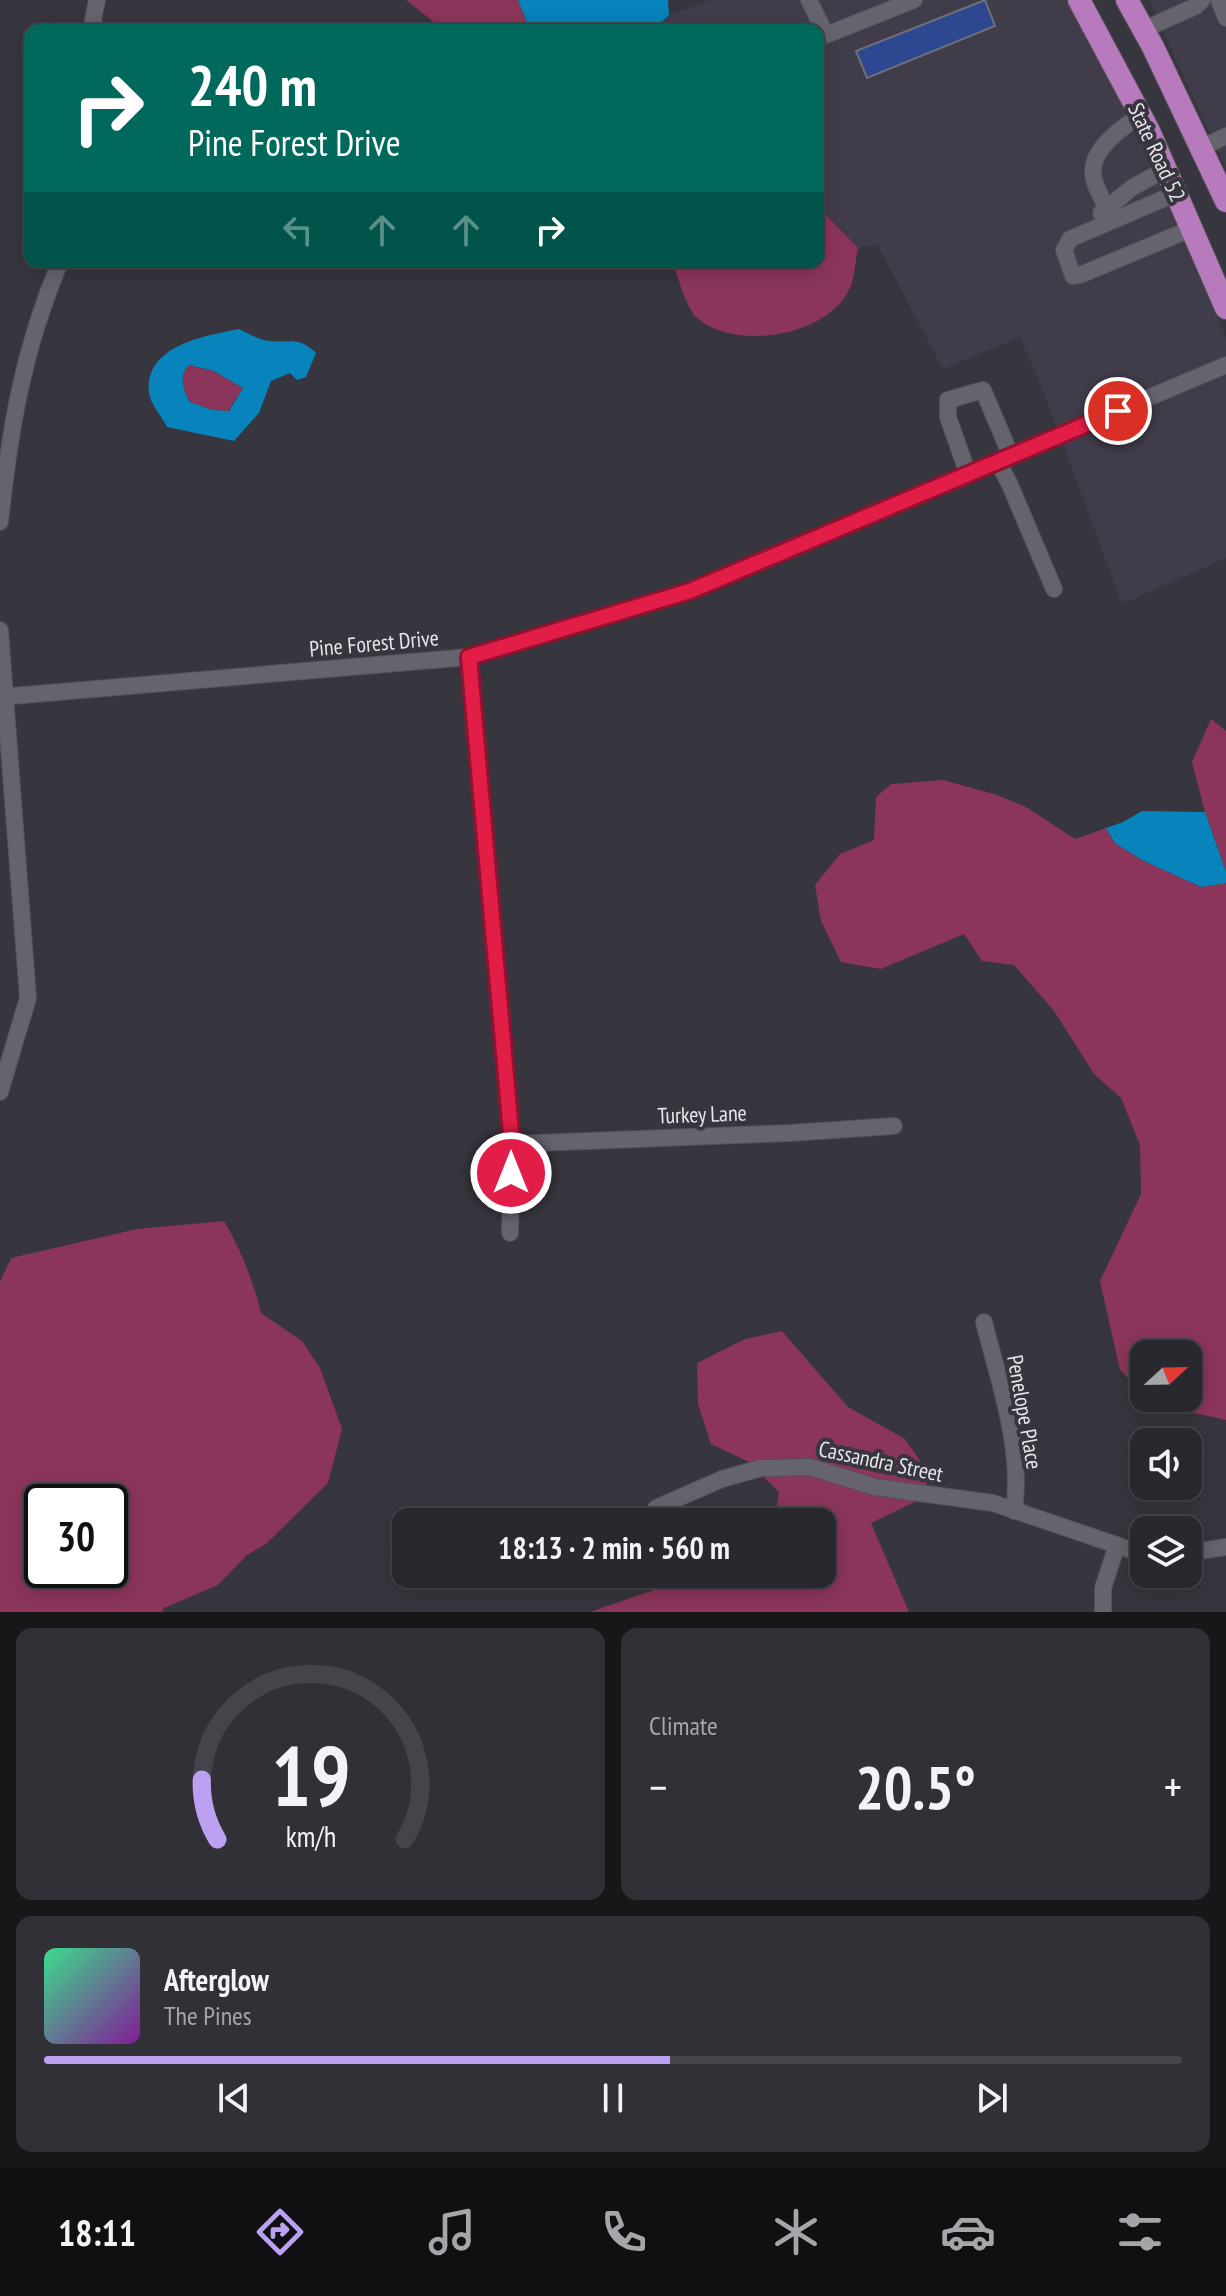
<!DOCTYPE html>
<meta charset="utf-8">
<style>
:root{--surface:#29282e;--page:#313036;--text:#f1f3f6;--muted:#a5a6aa;--line:#45444a;--accent:#bca0f2}
body{margin:0;font-family:"PT Sans Narrow",sans-serif;background:var(--page);color:var(--text);height:100vh;display:flex;flex-direction:column;font-size:30px;white-space:nowrap}
*{box-sizing:border-box;margin:0}
p{font-size:26px;color:var(--muted)}
.icon{flex:none;width:44px;height:44px;fill:none;stroke:currentColor;stroke-width:2;stroke-linecap:round;stroke-linejoin:round}
.map{position:relative;height:1612px;overflow:hidden}
.panel{display:flex;flex-direction:column;gap:16px;padding:16px;background:#171619;flex:1}
.panel>*{flex:none}
.guide{position:absolute;left:24px;top:24px;width:800px;height:244px;border-radius:16px;box-shadow:0 4px 20px #0003,0 0 0 2px var(--line);background:#00695c;color:#fff;overflow:hidden}
.needle{width:52px;rotate:68deg}
.controls{position:absolute;left:1130px;top:1340px;display:grid;gap:16px}
.controls a{display:grid;place-items:center;width:72px;height:72px;border-radius:16px;background:var(--surface);box-shadow:0 4px 20px #0003,0 0 0 2px var(--line);font-size:40px}
.speed{position:absolute;left:24px;top:1484px;display:flex;gap:16px;font-size:40px;font-weight:700;text-align:center}
.speed>*{display:grid;place-content:center;width:104px;height:104px;border-radius:50%;background:var(--surface);box-shadow:0 4px 20px #0003,0 0 0 2px var(--line);line-height:1}
.speed .limit{border:4px solid #111;border-radius:12px;background:#fff;color:#111}
.pin{position:absolute;display:grid;place-items:center;width:68px;height:68px;color:#fff;margin:-34px;border:4px solid #fff;border-radius:50%;box-shadow:0 2px 8px #0007}
.me{position:absolute;width:88px;margin:-44px;rotate:0deg;stroke-linejoin:round;filter:drop-shadow(0 0 6px #0008)}
.turn{display:flex;align-items:center;gap:28px;height:168px;padding:0 32px;font-size:36px}
.turn .icon{width:104px;height:104px;stroke-width:2.5}
.turn b{display:block;font-size:56px;line-height:68px}
.lanes{display:flex;align-items:center;height:76px;padding:0 32px;background:#0003;justify-content:center;gap:40px;direction:ltr}
.lanes .off{opacity:.35}
.big{font-size:60px;font-weight:600;line-height:1.1}
.panel .tile{flex:1;display:flex;flex-direction:column;justify-content:center;gap:12px;min-width:0;padding:0 28px;border-radius:16px;background:var(--page)}
.panel .dial{align-items:center;gap:0}
.dial svg{height:208px;overflow:visible;fill:none;stroke:var(--line);stroke-width:7;stroke-linecap:round;text-anchor:middle}
.dial text{fill:var(--text);stroke:none}
.song{display:flex;align-items:center;gap:24px}
.cover{width:96px;height:96px;border-radius:12px;background:linear-gradient(135deg,hsl(150 70% 55%),hsl(290 70% 35%))}
.played{height:8px;border-radius:4px;background:linear-gradient(90deg,var(--accent) 55%,var(--line) 55%)}
.keys{display:flex;justify-content:space-around;direction:ltr}
.heat{display:flex;justify-content:space-between;align-items:center;font-size:44px;direction:ltr}
.panel .tiles{flex:1;display:grid;gap:16px;grid-template-columns:1fr 1fr}
.tile:last-child{grid-column:span 2}
.trip{position:absolute;left:392px;top:1508px;width:444px;height:80px;border-radius:16px;background:var(--surface);box-shadow:0 4px 20px #0003,0 0 0 2px var(--line);font-weight:600;line-height:80px;text-align:center}
.dock{display:flex;height:128px;justify-content:space-around;align-items:center;background:#101012;color:var(--muted)}
.dock .icon{width:56px;height:56px}
.dock .current{color:var(--accent)}
.dock b{font-size:36px;color:var(--text)}
.map>svg:first-child{display:block}
</style>
<div class="map">
<svg width="1226" height="1612" viewBox="0 0 1226 1612">
<rect width="100%" height="100%" fill="#37353d"/>
<g fill="#403c4a">
<polygon points="710,0 1070,0 1141,135 1226,338 1226,558 1122,604 1045,396 1020,337 943,369 877,244 858,249 818,207 818,30 653,30 669,15"/>
<polygon points="1149,0 1226,0 1226,169"/>
</g>
<g fill="#8b355a" fill-rule="evenodd">
<polygon points="406,0 518,0 528,25 538,30 444,30"/>
<path d="M818,207l40,41c-3,13 -3,31 -9,42 -23,47 -114,61 -152,28 -10,-8 -20,-43 -24,-56h145z"/>
<path d="M189,365l25,6 29,17 -15,23 -16,-1 -22,-8c-7,-12 -12,-25 -1,-37z"/>
<polygon points="1211,719 1226,731 1226,872 1205,812 1192,762"/>
<polygon points="943,780 997,795 1026,807 1075,839 1106,828 1115,843 1142,860 1201,887 1226,883 1226,1420 1181,1410 1153,1398 1188,1398 1188,1354 1144,1354 1144,1394 1120,1370 1100,1281 1141,1194 1140,1145 1121,1098 1094,1074 1054,1011 1014,965 982,961 964,934 881,969 841,962 821,921 815,885 840,854 874,840 876,797 891,784"/>
<path d="M224,1221c17,29 29,59 37,92l41,28 18,27 22,61 -14,54 -62,61 -19,11 -29,30 -54,23 -2,4h-162v-330l11,-24 126,-29zM42,1502h68v68h-68z"/>
<polygon points="782,1331 848,1407 905,1439 929,1474 923,1498 871,1523 909,1612 590,1612 701,1574 822,1574 822,1522 774,1522 779,1492 749,1462 711,1444 698,1404 697,1363 745,1339"/>
</g>
<g fill="#0684bb" fill-rule="evenodd">
<polygon points="518,0 668,0 669,15 653,30 538,30 528,25"/>
<path d="M239,329c9,4 20,11 30,12 21,2 30,-5 47,12l-10,24 -9,3 -7,-7 -19,8 -12,32 -25,28 -67,-14c-5,-10 -17,-24 -18,-34 -5,-48 56,-57 90,-64zM189,365l25,6 29,17 -14,23 -17,-1 -22,-8c-7,-12 -12,-26 -1,-37z"/>
<polygon points="1142,811 1205,812 1226,872 1226,883 1201,887 1142,860 1115,843 1106,828 1123,822"/>
</g>
<polygon fill="#2e4791" stroke="#6d7079" stroke-width="2" points="985,0 995,26 867,78 856,51"/>
<g fill="none" stroke-linecap="round" stroke-linejoin="round">
<g stroke="#525157" stroke-width="18">
<g id="minor">
<polyline points="809,0 826,35 914,0"/>
<polyline points="1219,0 1226,18"/>
<polyline points="96,30 93,20 97,0"/>
<polyline points="1143,30 1196,6 1202,0"/>
<polyline points="1201,148 1226,136"/>
<polyline points="1177,193 1070,239 1064,250 1073,276 1080,275 1193,228"/>
<path d="M1107,209c-4,-10 -14,-25 -14,-36 -1,-26 30,-45 47,-58"/>
<polyline points="1101,213 1133,187 1166,169"/>
<polyline points="998,462 1010,485 1054,589"/>
<polyline points="968,474 948,417 948,400 983,390 1011,456"/>
<path d="M0,522c10,-94 23,-172 60,-260"/>
<polyline points="0,630 28,998 0,1092"/>
<polyline points="469,657 512,1144 510,1233"/>
<polyline points="0,697 469,657 690,591 1226,365"/>
<polyline points="512,1144 790,1133 894,1126"/>
<path d="M984,1322c15,60 39,126 30,189"/>
<polyline points="656,1508 722,1479 761,1468 810,1467 875,1487 993,1503 1134,1551 1144,1552"/>
<polyline points="1188,1553 1226,1547"/>
<polyline points="1103,1612 1103,1588 1117,1545"/>
</g>
</g>
<g stroke="#525157" stroke-width="24">
<g id="major">
<polyline points="1079,0 1149,131 1226,308"/>
<polyline points="1127,0 1153,47 1226,201"/>
</g>
</g>
<use href="#minor" stroke="#65636c" stroke-width="16"/>
<use href="#major" stroke="#b77abc" stroke-width="22"/>
</g>
<g fill="none" stroke-linecap="round" stroke-linejoin="round">
<g stroke="#92132f" stroke-width="20">
<polyline id="route" points="511,1173 512,1144 469,657 690,591 1118,411"/>
</g>
<use href="#route" stroke="#e11d48" stroke-width="14"/>
</g>
<g text-anchor="middle" dominant-baseline="central" stroke-width="8" stroke-linejoin="round" paint-order="stroke">
<g font-size="22" fill="#e7e6eb" stroke="#37353d">
<text transform="translate(1157 152) rotate(65)">State Road 52</text>
<text transform="translate(374 643) rotate(-5)">Pine Forest Drive</text>
<text transform="translate(702 1114) rotate(-2)">Turkey Lane</text>
<text transform="translate(1025 1412) rotate(80)">Penelope Place</text>
<text transform="translate(881 1461) rotate(12)">Cassandra Street</text>
</g>
</g>
</svg>
<div class="controls">
<a><svg class="needle" viewBox="-14 -14 28 28"><path d="M0-13l5 13h-10z" fill="#e53935"/><path d="M0 13l5-13h-10z" fill="#a5a6aa"/></svg></a>
<a><svg class="icon" aria-label="sound" viewBox="0 0 24 24"><path d="M4 9h4l5-4v14l-5-4H4zM17 9q2 3 0 6"/></svg></a>
<a><svg class="icon" aria-label="layers" viewBox="0 0 24 24"><path d="M12 4l9 5-9 5-9-5zM3 14l9 5 9-5"/></svg></a>
</div>
<div class="speed"><div class="limit">30</div></div>
<div class="pin" style="left:1118px;top:411px;background:#d93025"><svg class="icon" aria-label="arrive" viewBox="0 0 24 24"><path d="M6 21V4h12l-3 4 3 4H6"/></svg></div>
<svg class="me" style="left:511px;top:1173px" viewBox="-20 -20 40 40"><circle r="17" fill="#e11d48" stroke="#fff" stroke-width="3"/><path d="M0-11L8 9 0 5-8 9z" fill="#fff"/></svg>
<div class="trip">18:13 · 2 min · 560 m</div>
<div class="guide">
<div class="turn"><svg class="icon" aria-label="right" viewBox="0 0 24 24"><path d="M7 20v-9h11M14 6l5 5-5 5"/></svg><div><b>240 m</b>Pine Forest Drive</div></div>
<div class="lanes"><svg class="icon off" aria-label="left" viewBox="0 0 24 24"><path d="M17 20v-9H6M10 6l-5 5 5 5"/></svg><svg class="icon off" aria-label="ahead" viewBox="0 0 24 24"><path d="M12 20V5M6 11l6-6 6 6"/></svg><svg class="icon off" aria-label="ahead" viewBox="0 0 24 24"><path d="M12 20V5M6 11l6-6 6 6"/></svg><svg class="icon" aria-label="right" viewBox="0 0 24 24"><path d="M7 20v-9h11M14 6l5 5-5 5"/></svg></div>
</div>
</div>
<section class="panel">
<div class="tiles">
<div class="tile dial"><svg viewBox="0 0 100 80">
<path d="M14 69A42 42 0 1 1 86 69"/>
<path d="M14 69A42 42 0 0 1 8 46" stroke="#bca0f2"/>
<text x="50" y="56" font-size="32" font-weight="700">19</text>
<text x="50" y="72" font-size="11">km/h</text>
</svg></div>
<div class="tile"><p>Climate</p>
<div class="heat"><a>−</a><b class="big">20.5°</b><a>+</a></div>
</div>
<div class="tile">
<div class="song"><i class="cover"></i><div><b>Afterglow</b><p>The Pines</p></div></div>
<div class="played"></div>
<div class="keys"><svg class="icon" aria-label="previous" viewBox="0 0 24 24"><path d="M18 5L8 12l10 7zM5 5v14"/></svg><svg class="icon" aria-label="pause" viewBox="0 0 24 24"><path d="M8 5v14M16 5v14"/></svg><svg class="icon" aria-label="next" viewBox="0 0 24 24"><path d="M6 5l10 7-10 7zM19 5v14"/></svg></div>
</div>
</div>
</section>
<nav class="dock">
<b>18:11</b>
<svg class="icon current" aria-label="directions" viewBox="0 0 24 24"><path d="M12 3l9 9-9 9-9-9zM9 14v-3h6M13 9l2 2-2 2"/></svg>
<svg class="icon" aria-label="music" viewBox="0 0 24 24"><path d="M9 18V5l10-2v13"/><circle cx="6" cy="18" r="3"/><circle cx="16" cy="16" r="3"/></svg>
<svg class="icon" aria-label="phone" viewBox="0 0 24 24"><path d="M5 4h4l2 5-3 2q2 4 5 5l2-3 5 2v4C11 20 4 13 5 4z"/></svg>
<svg class="icon" aria-label="climate" viewBox="0 0 24 24"><path d="M12 3v18M4 7l16 10M4 17L20 7"/></svg>
<svg class="icon" aria-label="car" viewBox="0 0 24 24"><path d="M5 17H2v-5l4-1 3-4h7l3 4 3 1v5h-3M9 17h6M6 11h13"/><circle cx="7" cy="17" r="2"/><circle cx="17" cy="17" r="2"/></svg>
<svg class="icon" aria-label="filters" viewBox="0 0 24 24"><path d="M4 7h16M4 17h16"/><circle cx="9" cy="7" r="2"/><circle cx="15" cy="17" r="2"/></svg>
</nav>
